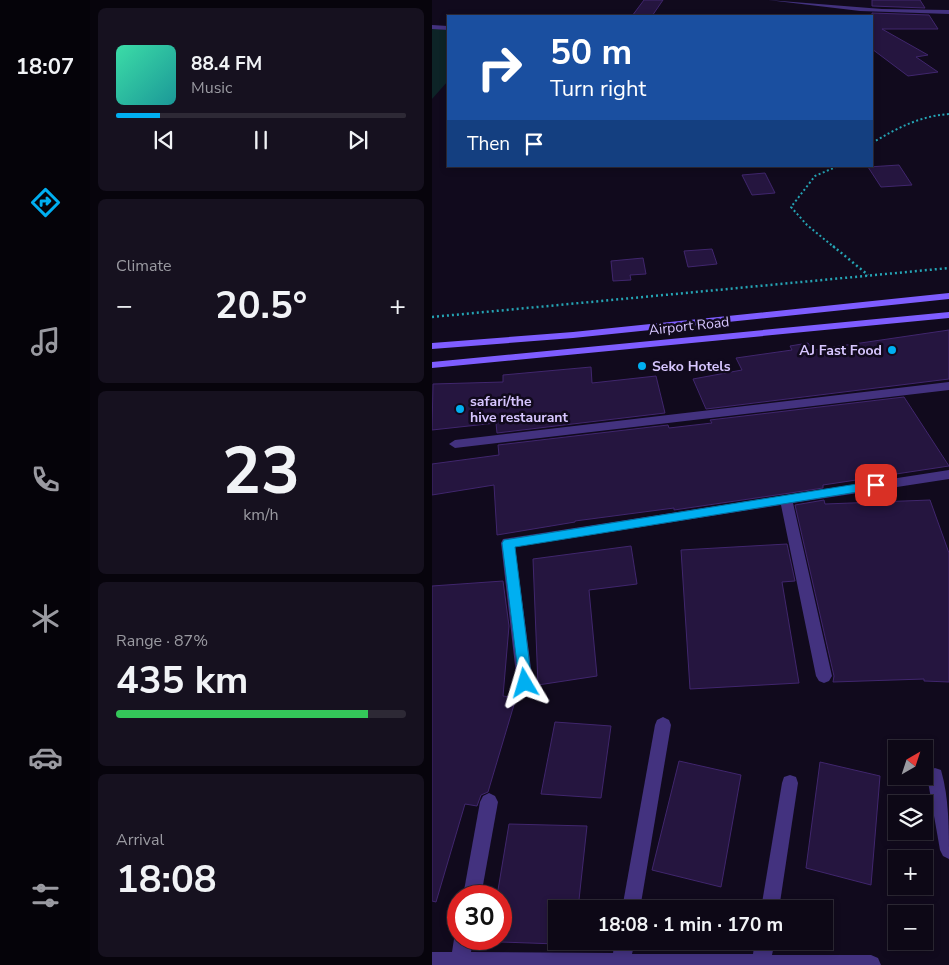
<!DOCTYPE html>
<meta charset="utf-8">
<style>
:root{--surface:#0d0816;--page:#16111f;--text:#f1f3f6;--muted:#9a9aa1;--line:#2d2935;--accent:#00aff1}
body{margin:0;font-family:"Nunito Sans",sans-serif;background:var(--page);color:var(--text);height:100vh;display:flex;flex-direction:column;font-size:19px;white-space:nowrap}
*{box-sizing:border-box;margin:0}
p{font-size:16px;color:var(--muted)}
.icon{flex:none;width:28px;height:28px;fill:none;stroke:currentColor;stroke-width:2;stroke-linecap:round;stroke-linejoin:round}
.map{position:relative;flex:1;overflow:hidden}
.details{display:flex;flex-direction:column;gap:8px;padding:8px;background:#07040c;width:342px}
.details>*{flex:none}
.banner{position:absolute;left:15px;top:15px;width:426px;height:152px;border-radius:0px;box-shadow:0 2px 8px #0003,0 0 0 1px var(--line);background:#1a4fa0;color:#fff;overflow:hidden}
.needle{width:32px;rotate:39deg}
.fabs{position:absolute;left:456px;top:740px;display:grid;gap:10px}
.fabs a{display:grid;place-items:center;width:45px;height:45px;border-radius:0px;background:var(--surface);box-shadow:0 2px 8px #0003,0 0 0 1px var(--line);font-size:25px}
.speed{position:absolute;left:15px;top:885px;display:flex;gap:10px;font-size:25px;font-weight:700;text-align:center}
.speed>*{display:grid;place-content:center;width:65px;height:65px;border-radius:50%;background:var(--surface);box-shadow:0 2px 8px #0003,0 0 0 1px var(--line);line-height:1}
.speed .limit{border:8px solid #d22;background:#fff;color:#111}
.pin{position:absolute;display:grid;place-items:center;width:42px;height:42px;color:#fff;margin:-21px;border-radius:10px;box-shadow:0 2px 8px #0006}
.me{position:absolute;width:55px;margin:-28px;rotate:353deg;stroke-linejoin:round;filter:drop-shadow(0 0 4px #0008)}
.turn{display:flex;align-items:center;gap:18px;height:105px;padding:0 20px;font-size:22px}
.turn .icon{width:65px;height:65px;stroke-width:2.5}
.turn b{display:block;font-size:35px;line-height:42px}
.then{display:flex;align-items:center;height:48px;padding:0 20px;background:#0003;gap:10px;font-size:19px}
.big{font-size:38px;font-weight:700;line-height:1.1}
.details .widget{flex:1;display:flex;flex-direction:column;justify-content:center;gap:8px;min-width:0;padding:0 18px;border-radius:8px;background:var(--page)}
.details .dial{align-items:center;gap:0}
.dial b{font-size:65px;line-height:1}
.song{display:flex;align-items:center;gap:15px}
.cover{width:60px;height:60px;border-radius:8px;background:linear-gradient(135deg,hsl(160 70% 55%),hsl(180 70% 35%))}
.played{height:5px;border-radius:2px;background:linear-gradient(90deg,var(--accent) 15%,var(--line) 15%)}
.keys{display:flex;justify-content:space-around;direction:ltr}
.heat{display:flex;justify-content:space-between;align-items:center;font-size:28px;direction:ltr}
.charge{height:8px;border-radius:4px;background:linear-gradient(90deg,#34c759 87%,var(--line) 0)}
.trip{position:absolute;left:116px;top:900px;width:285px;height:50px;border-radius:0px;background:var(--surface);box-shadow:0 2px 8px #0003,0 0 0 1px var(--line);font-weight:700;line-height:50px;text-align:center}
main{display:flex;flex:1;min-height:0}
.tabs{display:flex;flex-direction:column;width:90px;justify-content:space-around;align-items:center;background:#050309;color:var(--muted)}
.tabs .icon{width:35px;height:35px}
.tabs .selected{color:var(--accent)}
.tabs b{font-size:22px;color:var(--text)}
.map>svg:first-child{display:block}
</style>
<main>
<nav class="tabs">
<b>18:07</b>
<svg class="icon selected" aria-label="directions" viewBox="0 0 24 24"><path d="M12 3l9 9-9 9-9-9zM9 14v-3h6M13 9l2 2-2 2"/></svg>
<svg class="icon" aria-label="music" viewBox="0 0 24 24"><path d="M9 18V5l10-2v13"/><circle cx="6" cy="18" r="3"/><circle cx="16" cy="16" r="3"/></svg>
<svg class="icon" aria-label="phone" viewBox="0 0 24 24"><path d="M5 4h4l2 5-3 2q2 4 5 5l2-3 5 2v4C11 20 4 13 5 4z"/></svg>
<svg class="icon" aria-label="climate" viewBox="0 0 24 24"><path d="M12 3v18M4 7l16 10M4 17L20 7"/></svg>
<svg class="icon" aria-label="car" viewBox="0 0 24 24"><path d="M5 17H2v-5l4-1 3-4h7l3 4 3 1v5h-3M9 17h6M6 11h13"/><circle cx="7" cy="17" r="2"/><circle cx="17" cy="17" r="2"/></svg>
<svg class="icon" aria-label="filters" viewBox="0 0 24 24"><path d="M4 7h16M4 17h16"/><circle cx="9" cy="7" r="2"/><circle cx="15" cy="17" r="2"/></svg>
</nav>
<section class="details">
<div class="widget">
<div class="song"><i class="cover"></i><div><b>88.4 FM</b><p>Music</p></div></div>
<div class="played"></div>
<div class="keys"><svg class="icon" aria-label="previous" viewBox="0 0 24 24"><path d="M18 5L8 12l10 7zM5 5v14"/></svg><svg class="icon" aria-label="pause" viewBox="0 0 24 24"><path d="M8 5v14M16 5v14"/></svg><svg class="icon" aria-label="next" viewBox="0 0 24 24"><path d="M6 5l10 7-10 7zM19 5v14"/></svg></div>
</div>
<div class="widget"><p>Climate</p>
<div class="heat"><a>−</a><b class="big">20.5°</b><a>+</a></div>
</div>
<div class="widget dial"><b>23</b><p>km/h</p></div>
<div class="widget"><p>Range · 87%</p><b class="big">435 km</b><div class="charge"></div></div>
<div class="widget"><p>Arrival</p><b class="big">18:08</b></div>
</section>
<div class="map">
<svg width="517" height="965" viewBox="0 0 517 965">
<rect width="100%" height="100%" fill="#110a1d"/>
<polygon fill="#0d2427" points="0,28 16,30 16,81 0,99"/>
<g fill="#25153f" stroke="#40266d">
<polygon points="212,0 231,0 220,16 200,16"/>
<polygon points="440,0 488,0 493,8 440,6"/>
<polygon points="440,13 497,15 506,29 450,29 496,55 484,57 506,72 476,76 440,49"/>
<polygon points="467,165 480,185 449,187 436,167"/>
<polygon points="333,173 343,193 320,195 310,175"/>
<polygon points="280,249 285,264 256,267 252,251"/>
<polygon points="211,258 214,274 198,275 199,280 181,281 179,261"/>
<polygon points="517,330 517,379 274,409 261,379 310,370 304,358 360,350 358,346 376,343 381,350"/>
<polygon points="159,367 160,383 224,376 233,413 65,433 64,423 0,430 1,384 71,382 71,375"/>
<polygon points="472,397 517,466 391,485 391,488 358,493 242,510 242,508 143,521 143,522 65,535 62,485 0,495 0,464 67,455 66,445 236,425 237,428 280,423 278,420"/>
<polygon points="392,500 393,504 498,500 517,553 517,682 492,681 492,679 401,682 402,676 363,505"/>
<polygon points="355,544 363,581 350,582 367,683 258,689 249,550"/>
<polygon points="199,546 205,584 157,590 165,676 106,685 101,559"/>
<polygon points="71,581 77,626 71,696 84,698 56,792 49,795 45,806 33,804 4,902 0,901 0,586"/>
<polygon points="123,722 179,726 169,798 109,794"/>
<polygon points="247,761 309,775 289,887 220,870"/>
<polygon points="388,762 448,776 439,885 374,868"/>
<polygon points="77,824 155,826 146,909 125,909 125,944 69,942 69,896 65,896"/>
</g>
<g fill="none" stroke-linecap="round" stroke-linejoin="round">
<g stroke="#25a4b4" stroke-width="2" stroke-dasharray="2 2.5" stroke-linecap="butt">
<path d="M440,143c25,-15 48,-27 77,-29"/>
<polyline points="403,248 375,225 359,207 383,176 406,166"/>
</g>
<g stroke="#25a4b4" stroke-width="2.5" stroke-dasharray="2 3" stroke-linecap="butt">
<polyline points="401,246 436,275"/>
<polyline points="0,317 517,268"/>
</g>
<polygon fill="#43327f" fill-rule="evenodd" points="0,25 16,26 16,30 0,29"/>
<g fill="#43327f" fill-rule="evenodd">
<polygon points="336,0 450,9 517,10 517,14 428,11"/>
<polygon points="517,382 517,390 23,448 17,444 23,440"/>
<polygon points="517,470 517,479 361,503 400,676 397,681 392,683 387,681 384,676 349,505 83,547 101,683 98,688 93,690 88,688 85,683 69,543 71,539"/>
<polygon points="231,717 237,720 239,725 208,909 190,909 223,725 225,720"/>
<path d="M503,768l6,2c8,27 8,60 8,89l-6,-3 -3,-6 -13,-74 2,-6z"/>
<polygon points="358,775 364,777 366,783 347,909 329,909 350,783 352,777"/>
<polygon points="57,793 63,796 66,802 49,896 31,896 48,802 51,796"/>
<polygon points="26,932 26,939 42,939 39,952 181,953 183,941 203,941 200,954 321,954 323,941 343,941 340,955 439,955 446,958 449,965 0,965 0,952 20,952 22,939"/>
</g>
<g fill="#7e5dff" fill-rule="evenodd">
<polygon points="517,293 517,299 141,338 0,349 0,343 141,332"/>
<polygon points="517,312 517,318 0,368 0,362"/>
</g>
</g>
<polygon fill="#00aff1" stroke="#00729d" points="444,481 450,485 444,489 83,547 100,683 98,688 93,689 88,688 70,543 72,540"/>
<g fill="#00aff1" stroke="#110a1d" stroke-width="2">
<circle cx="460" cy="350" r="5"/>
<circle cx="210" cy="366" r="5"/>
<circle cx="28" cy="409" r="5"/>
</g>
<g text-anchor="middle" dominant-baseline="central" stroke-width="5" stroke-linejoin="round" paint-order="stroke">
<g font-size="14" fill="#d7c6ff" stroke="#110a1d">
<text transform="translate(257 326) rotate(-6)">Airport Road</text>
</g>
<g font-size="14" font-weight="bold" fill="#d7c6ff" stroke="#110a1d" text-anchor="start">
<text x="450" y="350" text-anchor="end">AJ Fast Food</text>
<text x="220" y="366">Seko Hotels</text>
<text x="38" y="401">safari/the<tspan x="38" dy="16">hive restaurant</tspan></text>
</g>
</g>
</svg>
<div class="fabs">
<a><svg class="needle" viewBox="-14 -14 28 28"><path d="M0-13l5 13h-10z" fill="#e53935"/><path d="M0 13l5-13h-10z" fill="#9a9aa1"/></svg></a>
<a><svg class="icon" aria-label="layers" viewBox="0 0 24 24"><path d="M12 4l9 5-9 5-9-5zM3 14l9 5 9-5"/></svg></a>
<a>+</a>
<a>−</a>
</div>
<div class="speed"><div class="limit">30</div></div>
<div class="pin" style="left:444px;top:485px;background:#d93025"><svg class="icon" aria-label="arrive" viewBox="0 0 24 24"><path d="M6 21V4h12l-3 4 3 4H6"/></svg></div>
<svg class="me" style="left:93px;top:683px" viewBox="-20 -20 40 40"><path d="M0-17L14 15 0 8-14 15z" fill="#00aff1" stroke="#fff" stroke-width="4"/></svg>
<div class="trip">18:08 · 1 min · 170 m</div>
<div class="banner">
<div class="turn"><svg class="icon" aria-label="right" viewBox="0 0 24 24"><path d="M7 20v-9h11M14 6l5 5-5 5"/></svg><div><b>50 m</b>Turn right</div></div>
<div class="then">Then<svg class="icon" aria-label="arrive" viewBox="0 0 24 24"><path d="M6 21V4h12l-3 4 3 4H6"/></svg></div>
</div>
</div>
</main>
